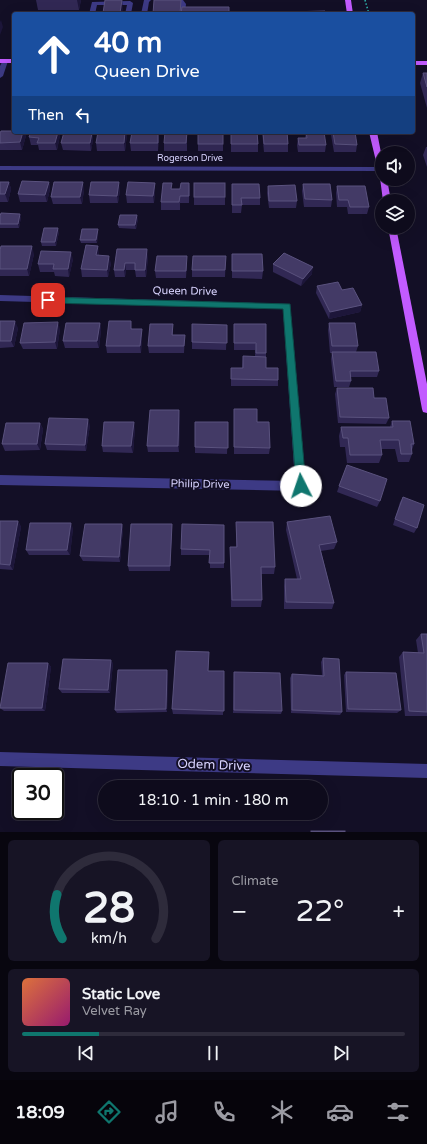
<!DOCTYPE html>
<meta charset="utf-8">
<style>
:root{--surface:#0e0b1c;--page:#171425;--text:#f1f3f6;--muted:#9b9ba3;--line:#2e2b3b;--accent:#0f766e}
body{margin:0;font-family:"Varela Round",sans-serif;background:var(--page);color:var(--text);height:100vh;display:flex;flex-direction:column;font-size:15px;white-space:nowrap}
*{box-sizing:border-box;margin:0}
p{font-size:13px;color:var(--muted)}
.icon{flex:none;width:22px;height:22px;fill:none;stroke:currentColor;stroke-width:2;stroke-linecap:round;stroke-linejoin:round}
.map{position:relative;height:832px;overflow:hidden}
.panel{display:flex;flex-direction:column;gap:8px;padding:8px;background:#08060f;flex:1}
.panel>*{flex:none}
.banner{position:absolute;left:12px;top:12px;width:403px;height:122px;border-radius:4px;box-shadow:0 4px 16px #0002,0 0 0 1px var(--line);background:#1a4fa0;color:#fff;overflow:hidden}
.buttons{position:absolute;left:375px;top:146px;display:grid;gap:8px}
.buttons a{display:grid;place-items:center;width:40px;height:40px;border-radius:50%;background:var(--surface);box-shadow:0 4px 16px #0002,0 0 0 1px var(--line);font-size:20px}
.speed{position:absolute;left:12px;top:768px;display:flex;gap:8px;font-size:20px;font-weight:700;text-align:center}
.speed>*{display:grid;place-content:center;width:52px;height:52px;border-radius:50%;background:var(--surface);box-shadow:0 4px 16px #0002,0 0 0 1px var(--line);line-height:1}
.speed .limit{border:2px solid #111;border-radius:6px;background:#fff;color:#111}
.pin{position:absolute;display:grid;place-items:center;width:34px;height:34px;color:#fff;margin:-17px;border-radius:8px;box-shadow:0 2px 6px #0006}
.me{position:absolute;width:44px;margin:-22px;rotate:356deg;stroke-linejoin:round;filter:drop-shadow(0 0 3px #0008)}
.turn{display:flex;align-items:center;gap:14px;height:84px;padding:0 16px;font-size:18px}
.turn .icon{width:52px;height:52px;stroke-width:2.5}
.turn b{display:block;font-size:28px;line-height:34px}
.then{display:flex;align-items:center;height:38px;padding:0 16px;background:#0003;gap:8px;font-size:15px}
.big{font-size:30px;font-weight:600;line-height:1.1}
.panel .widget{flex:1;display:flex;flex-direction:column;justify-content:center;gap:6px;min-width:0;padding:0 14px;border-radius:6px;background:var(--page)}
.panel .dial{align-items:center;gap:0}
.dial svg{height:104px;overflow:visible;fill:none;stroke:var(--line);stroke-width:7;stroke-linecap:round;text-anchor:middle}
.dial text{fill:var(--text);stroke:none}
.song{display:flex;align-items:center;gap:12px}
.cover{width:48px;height:48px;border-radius:6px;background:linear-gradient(135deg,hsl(20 70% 55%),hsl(320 70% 35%))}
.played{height:4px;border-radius:2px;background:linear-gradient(90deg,var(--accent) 20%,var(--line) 20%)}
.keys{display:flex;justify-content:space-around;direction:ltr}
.heat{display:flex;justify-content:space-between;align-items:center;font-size:22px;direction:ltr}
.panel .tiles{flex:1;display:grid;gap:8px;grid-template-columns:1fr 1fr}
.widget:last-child{grid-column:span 2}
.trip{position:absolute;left:98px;top:780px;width:230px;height:40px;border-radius:20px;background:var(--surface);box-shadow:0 4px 16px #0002,0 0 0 1px var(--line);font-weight:600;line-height:40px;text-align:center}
.tab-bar{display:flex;height:64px;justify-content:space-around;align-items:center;background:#06040b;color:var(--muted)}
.tab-bar .icon{width:28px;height:28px}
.tab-bar .on{color:var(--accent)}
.tab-bar b{font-size:18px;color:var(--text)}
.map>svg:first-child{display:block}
</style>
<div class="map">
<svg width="427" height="832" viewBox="0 0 427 832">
<rect width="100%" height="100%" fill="#130f26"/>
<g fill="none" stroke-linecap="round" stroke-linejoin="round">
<polyline stroke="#2fb8b0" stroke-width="1.5" stroke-dasharray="1.5 2" stroke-linecap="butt" points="365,0 369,14"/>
<g fill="#3d3a85" fill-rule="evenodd">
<polygon points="144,0 151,0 149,2 147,14 141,14"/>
<polygon points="177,0 183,0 186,4 185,14 179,14 180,4"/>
<polygon points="130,1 133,3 131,14 125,14 127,5 97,5 95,14 89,14 92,2"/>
<polygon points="5,59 8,61 3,76 0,78 0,66 3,60"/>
<polygon points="0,166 381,167 382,171 0,170"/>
<polygon points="0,295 290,304 306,486 305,489 301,491 0,485 0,475 295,481 283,309 0,301"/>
<polygon points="0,752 427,764 427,778 0,766"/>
</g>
<g fill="#c25bff" fill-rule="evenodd">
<polygon points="345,0 351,0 353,14 347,14"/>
<rect x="0" y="59" width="14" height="4"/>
<rect x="413" y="61" width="14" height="4"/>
<polygon points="369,132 377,132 382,158 382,179 387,179 391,201 383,201 380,178"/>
<polygon points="388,227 396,227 427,384 427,413 423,412 422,409"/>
</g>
</g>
<g fill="#312854">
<polygon points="36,0 81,0 79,10 38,10"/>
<polygon points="423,73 427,73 427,108 420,83"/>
<polygon points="27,132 22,150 0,150 0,133"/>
<polygon points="187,132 187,151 164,151 164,143"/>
<polygon points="223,132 223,151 198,151 198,144"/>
<polygon points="231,132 257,132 258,144 258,152 231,152"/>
<polygon points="262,132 287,132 288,144 288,152 264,152"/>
<polygon points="306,132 326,145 325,152 298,152 297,145 298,138 305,138"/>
<polygon points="332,132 355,132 357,145 356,152 334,152 331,135"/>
<polygon points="84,133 92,133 93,140 91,151 63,150 61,143"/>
<polygon points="127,134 125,151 97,151 96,143"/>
<polygon points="60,135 57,150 39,150 38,145 31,145 29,137"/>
<polygon points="159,136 158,151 131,151 130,143"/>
<polygon points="426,147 427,147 427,167 423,155"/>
<polygon points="0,182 9,182 11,189 8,202 0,202"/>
<polygon points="49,182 50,189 47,202 20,202 18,194"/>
<polygon points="155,183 155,190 154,203 127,203 126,195"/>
<polygon points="189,183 189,203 180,203 180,210 161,210 161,202 172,189 180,189"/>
<polygon points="232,184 260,198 260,205 242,205 241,213 232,213"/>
<polygon points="303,184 332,200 331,207 304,207 302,191"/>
<polygon points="268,186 297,201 296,208 269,208 267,193"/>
<polygon points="337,186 369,207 367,214 348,214 347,207 337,207 336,193"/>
<polygon points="84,190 82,204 53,204 51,197"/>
<polygon points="120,190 118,203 90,203 89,195"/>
<rect x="194" y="197" width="31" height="8"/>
<polygon points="0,216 21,217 19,228 0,228"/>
<polygon points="138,219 136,229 119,228 118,225"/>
<polygon points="59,232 56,246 42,246 41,242"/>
<polygon points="98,233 97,243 81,243 80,240"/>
<polygon points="117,249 148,257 146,277 136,277 135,270 126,270 125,277 115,277 114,270"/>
<polygon points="0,250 34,254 29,276 0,276"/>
<polygon points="99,253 99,256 111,263 108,277 82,277 81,269"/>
<polygon points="232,254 263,271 262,279 232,278"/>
<polygon points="226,256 225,277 192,277 192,270"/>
<polygon points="73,259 69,277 55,276 54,272 40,272 38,264"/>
<polygon points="187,263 186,278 156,278 155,271"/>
<polygon points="273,264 312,274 301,286 273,272"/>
<polygon points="317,286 342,290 362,305 360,312 329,319 316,293"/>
<polygon points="0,321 18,328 14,347 0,348"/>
<polygon points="100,323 101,330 99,348 65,348 63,341"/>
<polygon points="329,323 358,346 356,352 379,371 377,377 351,377 351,381 349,387 334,387 331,359 332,353 330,353 328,330"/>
<polygon points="173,324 173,335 185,335 184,353 149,353 148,346"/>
<polygon points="234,324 266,353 266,368 278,380 278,386 231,386 231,368 242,368 243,356 255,357 255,350 234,350"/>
<polygon points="227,325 226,350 192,349 192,342"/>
<polygon points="132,328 132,329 142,336 141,353 107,353 106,346"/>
<polygon points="60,329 57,349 23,349 20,343"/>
<polygon points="337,388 389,418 386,424 338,423 335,394"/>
<polygon points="234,415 257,422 270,448 269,454 234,454"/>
<polygon points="180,416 179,452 148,452 147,446"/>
<polygon points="392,421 414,444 412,450 412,454 409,462 398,462 395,449 381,449 382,455 379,463 347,463 345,447 340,447 339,436 341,427 390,427"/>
<polygon points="228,422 227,454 195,453 195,447"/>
<polygon points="40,423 43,429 40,450 5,451 2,444"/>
<polygon points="90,425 86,451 47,450 45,444"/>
<polygon points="135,428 133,453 103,452 102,446"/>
<polygon points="339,486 380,501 377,507 337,492"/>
<polygon points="403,497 417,528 414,533 393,525 400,502"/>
<polygon points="0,521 18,521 21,527 13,570 0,569"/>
<polygon points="236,522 275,567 274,574 261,574 262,600 261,607 231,607 230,547 236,547"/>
<polygon points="287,522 337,542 334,549 321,551 334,603 332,609 284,609 284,586 285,579 297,579 286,530"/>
<polygon points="122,524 123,529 120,562 83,561 80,556"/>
<polygon points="172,524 172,530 170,571 129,571 128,566"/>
<polygon points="224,525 224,568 210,568 210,555 181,555 181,549"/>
<polygon points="73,528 70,555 29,555 26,550"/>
<polygon points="421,634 427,634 427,716 405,716 399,657 403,652 418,653 416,640"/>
<polygon points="209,657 208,671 224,671 223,715 173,714 172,709"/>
<polygon points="323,658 342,712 340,715 291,713 290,678 292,674 322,675 321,662"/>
<polygon points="48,663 51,667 45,711 4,711 0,708"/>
<polygon points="113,663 110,693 62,693 59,689"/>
<polygon points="234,672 282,711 281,714 233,713"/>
<polygon points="346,672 401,710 397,713 346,712 344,675"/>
<polygon points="168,674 167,712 117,713 115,710"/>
</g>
<g fill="#1d163a">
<polygon points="77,0 81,0 79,10"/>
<polygon points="122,0 123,10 122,14 120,14"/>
<polygon points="181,0 181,14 180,14"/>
<polygon points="1,20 3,27 0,35 0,22"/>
<polygon points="23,132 27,132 22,150 20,142"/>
<polygon points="58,132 60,132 60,135 57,150 55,143"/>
<polygon points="125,132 126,132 127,134 125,151 124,143"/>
<polygon points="158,132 159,136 158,151"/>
<polygon points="92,133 93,140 91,151 90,143"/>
<polygon points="9,182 11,189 8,202 5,194"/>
<polygon points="49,182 50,189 47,202 45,195"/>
<polygon points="83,182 84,190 82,204 80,197"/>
<polygon points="119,182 120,190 118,203 117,196"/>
<polygon points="155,183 155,190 154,203 153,196"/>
<polygon points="189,183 190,190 189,203"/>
<polygon points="20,214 21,217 19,228 18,224"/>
<polygon points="137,215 138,219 136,229 135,225"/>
<polygon points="58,228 59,232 56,246 55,242"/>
<polygon points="98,229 98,233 97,243 96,240"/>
<polygon points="32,246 34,254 29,276 27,269"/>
<polygon points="98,246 99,253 97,263 96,255"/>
<polygon points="147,249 148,257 146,277 145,270"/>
<polygon points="71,252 73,259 69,277 68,269"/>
<polygon points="109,256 111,263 108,277 107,270"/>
<polygon points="125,263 126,270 125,277 124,270"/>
<polygon points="313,267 312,274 301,286 303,279"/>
<polygon points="362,305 360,312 329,319 330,312"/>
<polygon points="15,321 18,328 14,347 11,341"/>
<polygon points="58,322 60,329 57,349 55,342"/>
<polygon points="100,323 101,330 99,348 97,341"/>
<polygon points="142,329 142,336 141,353 140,346"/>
<polygon points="179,410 180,416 179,452 178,446"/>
<polygon points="88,419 90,425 86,451 85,445"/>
<polygon points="134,422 135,428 133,453 131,446"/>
<polygon points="40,423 43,429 40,450 37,444"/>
<polygon points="18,521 21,527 13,570 10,565"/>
<polygon points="71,523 73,528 70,555 67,550"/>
<polygon points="122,524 123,529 120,562 119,557"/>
<polygon points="172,524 172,530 170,571 170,566"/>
<polygon points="111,660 113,663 110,693 108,690"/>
<polygon points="48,663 51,667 45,711 42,708"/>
<polygon points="167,670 168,674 167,712 166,709"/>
</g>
<g fill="#433a66" stroke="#5a527e">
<polygon points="105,0 122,0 120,13 115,13 115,14 94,14 94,13 103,13"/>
<polygon points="154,0 181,0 180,14 153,14"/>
<polygon points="182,7 229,7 229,14 181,14"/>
<polygon points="325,11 326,14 289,14 288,12"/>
<polygon points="423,73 427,73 427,87"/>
<polygon points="14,125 14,132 23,132 20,142 0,143 0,133 1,131 12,131"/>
<polygon points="31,132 58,132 55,143 37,143 39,138 29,137"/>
<polygon points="64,132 83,132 82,133 92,133 90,143 61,143"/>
<polygon points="98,132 125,132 124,143 96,143"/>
<polygon points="132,132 158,132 158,143 130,143"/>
<polygon points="165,132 187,132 186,143 164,143"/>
<rect x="198" y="132" width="25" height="12"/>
<polygon points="231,132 257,132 258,144 231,144"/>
<polygon points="263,132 287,132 288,144 264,144"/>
<polygon points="306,132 324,132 326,145 299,145 298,138 307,138"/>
<polygon points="333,132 355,132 357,145 335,144"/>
<polygon points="22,181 49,182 45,195 18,194"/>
<polygon points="0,182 9,182 5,194 0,194"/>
<polygon points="54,182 83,182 80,197 51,197"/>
<polygon points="91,182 119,182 117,196 89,195"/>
<polygon points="128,182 155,183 153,196 126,195"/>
<polygon points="163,183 172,183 171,189 180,189 181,183 189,183 189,196 180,196 179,202 161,202"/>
<rect x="194" y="183" width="31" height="14"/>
<polygon points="232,184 259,184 260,198 241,198 242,205 232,205"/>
<polygon points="303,184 330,184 332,200 305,199"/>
<polygon points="295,185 297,201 269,201 268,186"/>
<polygon points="337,186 365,186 369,207 350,207 348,200 339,200"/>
<polygon points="1,213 20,214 18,224 0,224 0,216"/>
<polygon points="120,215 137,215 135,225 118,225"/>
<polygon points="44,228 58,228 55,242 41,242"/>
<polygon points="82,229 98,229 96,240 80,240"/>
<polygon points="86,245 98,246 96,255 109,256 107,270 81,269"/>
<polygon points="1,246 32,246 27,269 0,269 0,250"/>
<polygon points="117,249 147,249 145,270 135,270 135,263 125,263 124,270 114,270"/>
<polygon points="41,251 71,252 68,269 53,269 54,264 38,264"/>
<polygon points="284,253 313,267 303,279 273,264"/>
<polygon points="232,254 262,254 263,271 232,271"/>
<polygon points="157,256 187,256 186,271 155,271"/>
<polygon points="193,256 226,256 225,270 192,270"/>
<polygon points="338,282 342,290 353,288 362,305 330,312 317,286"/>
<polygon points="0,321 15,321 11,341 0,341"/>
<polygon points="109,321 131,321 131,329 142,329 140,346 106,346"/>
<polygon points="58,322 55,342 20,343 24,323"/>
<polygon points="66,323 100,323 97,341 63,341"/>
<polygon points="329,323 355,323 358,346 332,346"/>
<polygon points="150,324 173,324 172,335 185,335 184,346 148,346"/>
<polygon points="192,324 227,325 227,343 192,342"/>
<polygon points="234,324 266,324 266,353 256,353 256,343 234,343"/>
<polygon points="332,352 376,352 379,371 350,371 351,381 336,381"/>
<polygon points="243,356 266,357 266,368 278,368 278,380 231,379 231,368 243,368"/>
<polygon points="337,388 373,388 374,398 386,398 389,418 340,417"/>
<polygon points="234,409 257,409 257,422 269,422 270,448 234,447"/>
<polygon points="150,410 179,410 178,446 147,446"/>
<polygon points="49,418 88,419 85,445 45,444"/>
<polygon points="392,421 410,421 414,444 411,444 412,454 401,454 399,440 380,440 382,455 350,455 348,438 343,438 341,427 393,427"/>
<polygon points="104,422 134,422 131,446 102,446"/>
<polygon points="195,422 228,422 228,448 195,447"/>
<polygon points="6,423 40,423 37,444 2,444"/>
<polygon points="347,465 387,479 380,501 339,486"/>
<polygon points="403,497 424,505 417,528 395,519"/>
<polygon points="330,516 337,542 319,545 334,603 286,602 285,579 301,579 287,522"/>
<polygon points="0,521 18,521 10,565 0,564"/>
<polygon points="236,522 273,522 275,567 261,567 262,600 232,600 230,547 237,547"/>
<polygon points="30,523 71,523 67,550 26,550"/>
<polygon points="85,524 122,524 119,557 80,556"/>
<polygon points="131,524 172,524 170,566 128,566"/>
<polygon points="182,524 224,525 224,563 209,563 210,550 181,549"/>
<polygon points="421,634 427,634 427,712 409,711 403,652 424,653"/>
<polygon points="176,651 209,652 208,671 224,671 224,711 172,709"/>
<polygon points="323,658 339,659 342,712 292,710 292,674 324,676"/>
<polygon points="63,659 111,660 108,690 59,689"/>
<polygon points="8,663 48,663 42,708 0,708"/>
<polygon points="118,670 167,670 166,709 115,710"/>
<polygon points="234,672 280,673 282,711 234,710"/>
<polygon points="346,672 396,673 401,710 348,709"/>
<rect x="311" y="831" width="34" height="1"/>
</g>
<polygon fill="#0f766e" stroke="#0a4d48" points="45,297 290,304 306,486 305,489 298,489 296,486 283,309 48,303 45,302"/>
<g text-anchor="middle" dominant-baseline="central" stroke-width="4" stroke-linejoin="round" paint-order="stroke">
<g font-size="9" fill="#d9d4ff" stroke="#130f26">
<text x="190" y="158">Rogerson Drive</text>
</g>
<g font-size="11" fill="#d9d4ff" stroke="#130f26">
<text transform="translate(185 291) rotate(1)">Queen Drive</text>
<text transform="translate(200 484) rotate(1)">Philip Drive</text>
</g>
<g font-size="13" fill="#d9d4ff" stroke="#130f26">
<text transform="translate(214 765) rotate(2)">Odem Drive</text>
</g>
</g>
</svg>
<div class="buttons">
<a><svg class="icon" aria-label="sound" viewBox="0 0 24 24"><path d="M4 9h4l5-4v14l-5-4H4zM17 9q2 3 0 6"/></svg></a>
<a><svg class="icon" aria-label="layers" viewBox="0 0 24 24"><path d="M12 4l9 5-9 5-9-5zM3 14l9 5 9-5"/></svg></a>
</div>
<div class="speed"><div class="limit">30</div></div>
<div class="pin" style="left:48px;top:300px;background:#d93025"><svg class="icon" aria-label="arrive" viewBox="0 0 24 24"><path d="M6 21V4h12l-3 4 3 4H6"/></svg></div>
<svg class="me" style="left:301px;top:486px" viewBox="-20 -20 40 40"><circle r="19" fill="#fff"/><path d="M0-13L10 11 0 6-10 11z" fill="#0f766e"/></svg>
<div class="trip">18:10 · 1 min · 180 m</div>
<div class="banner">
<div class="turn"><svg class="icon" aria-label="ahead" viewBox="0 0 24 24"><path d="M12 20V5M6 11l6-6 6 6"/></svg><div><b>40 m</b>Queen Drive</div></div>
<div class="then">Then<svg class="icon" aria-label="left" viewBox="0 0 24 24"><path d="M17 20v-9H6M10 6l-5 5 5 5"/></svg></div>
</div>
</div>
<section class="panel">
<div class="tiles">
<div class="widget dial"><svg viewBox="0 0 100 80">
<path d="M14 69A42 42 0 1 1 86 69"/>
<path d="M14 69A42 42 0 0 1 10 35" stroke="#0f766e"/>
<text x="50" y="56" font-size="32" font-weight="700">28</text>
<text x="50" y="72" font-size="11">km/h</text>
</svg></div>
<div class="widget"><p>Climate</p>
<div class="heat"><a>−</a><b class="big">22°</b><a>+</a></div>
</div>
<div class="widget">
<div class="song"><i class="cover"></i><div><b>Static Love</b><p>Velvet Ray</p></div></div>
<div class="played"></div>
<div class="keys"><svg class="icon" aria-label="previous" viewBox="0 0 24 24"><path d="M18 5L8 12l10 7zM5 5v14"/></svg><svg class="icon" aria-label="pause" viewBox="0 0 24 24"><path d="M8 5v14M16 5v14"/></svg><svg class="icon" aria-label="next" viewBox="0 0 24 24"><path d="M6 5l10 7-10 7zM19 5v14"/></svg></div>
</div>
</div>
</section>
<nav class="tab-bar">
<b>18:09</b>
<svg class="icon on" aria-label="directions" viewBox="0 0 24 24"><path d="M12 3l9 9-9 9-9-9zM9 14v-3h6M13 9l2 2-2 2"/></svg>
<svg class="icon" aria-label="music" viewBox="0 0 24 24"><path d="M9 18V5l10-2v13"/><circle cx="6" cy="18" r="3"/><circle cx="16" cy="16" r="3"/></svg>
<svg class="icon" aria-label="phone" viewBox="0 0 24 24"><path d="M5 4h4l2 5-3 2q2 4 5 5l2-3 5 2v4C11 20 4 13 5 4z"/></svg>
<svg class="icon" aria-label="climate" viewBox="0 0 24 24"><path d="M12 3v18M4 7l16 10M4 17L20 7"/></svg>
<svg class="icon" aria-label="car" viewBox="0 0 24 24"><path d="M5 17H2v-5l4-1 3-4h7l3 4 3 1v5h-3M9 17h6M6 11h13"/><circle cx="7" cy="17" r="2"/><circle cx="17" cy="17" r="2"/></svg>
<svg class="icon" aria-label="filters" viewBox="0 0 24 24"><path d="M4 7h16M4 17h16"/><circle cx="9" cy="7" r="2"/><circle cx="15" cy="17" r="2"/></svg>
</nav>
